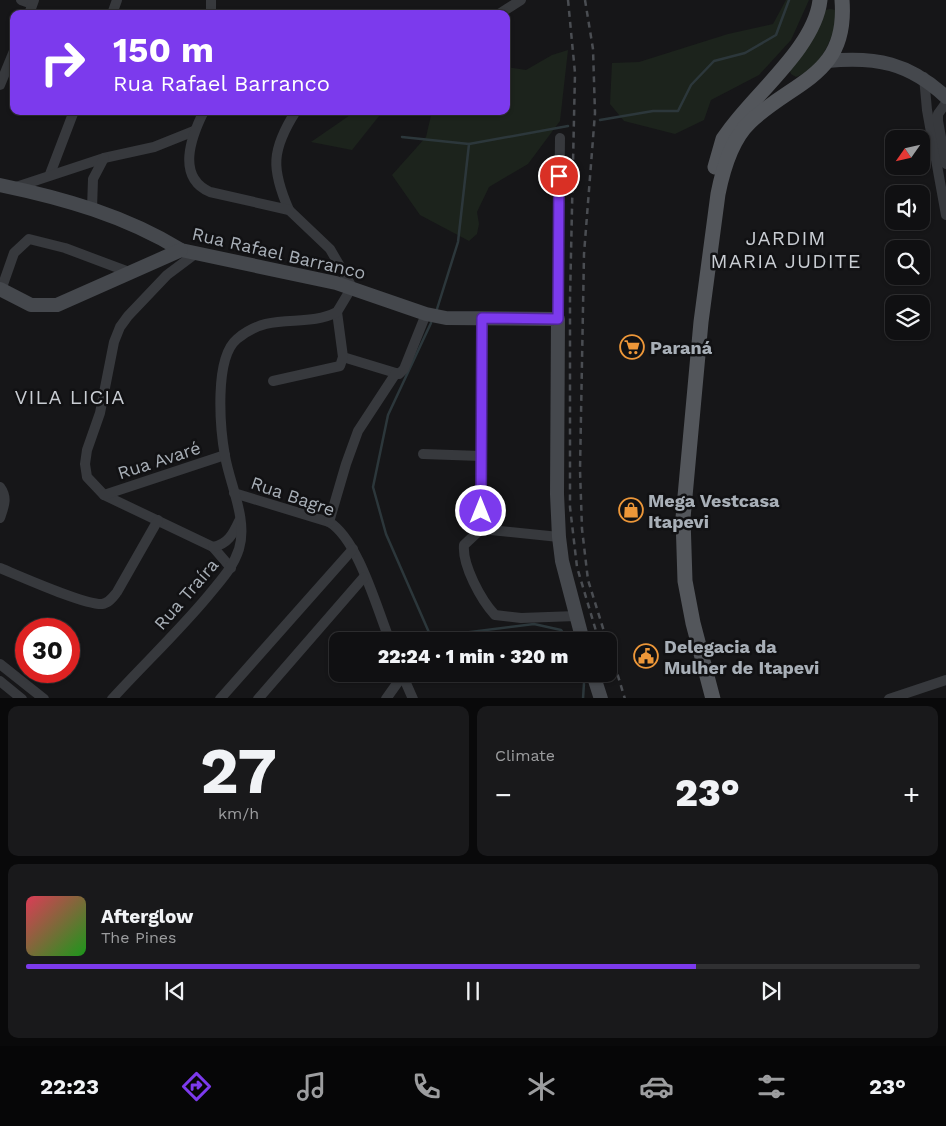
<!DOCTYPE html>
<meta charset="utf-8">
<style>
:root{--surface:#101012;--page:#19191b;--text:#f1f3f6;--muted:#9c9d9f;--line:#303032;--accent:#7c3aed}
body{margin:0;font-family:"Work Sans",sans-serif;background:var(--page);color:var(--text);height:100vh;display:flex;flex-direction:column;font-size:19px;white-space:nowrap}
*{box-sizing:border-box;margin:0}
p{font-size:16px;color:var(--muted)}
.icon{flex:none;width:28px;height:28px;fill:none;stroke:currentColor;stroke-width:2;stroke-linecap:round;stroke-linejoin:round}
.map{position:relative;height:698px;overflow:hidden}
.drawer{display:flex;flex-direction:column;gap:8px;padding:8px;background:#09090a;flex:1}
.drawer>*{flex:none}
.hud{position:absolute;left:10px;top:10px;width:500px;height:105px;border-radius:10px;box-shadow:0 1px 4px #0004,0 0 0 1px var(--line);background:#7c3aed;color:#fff;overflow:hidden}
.needle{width:32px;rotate:236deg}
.buttons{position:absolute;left:885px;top:130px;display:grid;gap:10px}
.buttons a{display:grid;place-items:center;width:45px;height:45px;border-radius:10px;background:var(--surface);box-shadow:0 1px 4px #0004,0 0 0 1px var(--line);font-size:25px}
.speed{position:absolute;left:15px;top:618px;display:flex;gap:10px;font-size:25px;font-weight:700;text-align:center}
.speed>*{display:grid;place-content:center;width:65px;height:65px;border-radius:50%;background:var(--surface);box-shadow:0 1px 4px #0004,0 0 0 1px var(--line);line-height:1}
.speed .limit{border:8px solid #d22;background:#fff;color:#111}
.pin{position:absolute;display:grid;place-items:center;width:42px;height:42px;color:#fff;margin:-21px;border:2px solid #fff;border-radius:50%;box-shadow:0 1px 5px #0007}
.me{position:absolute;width:55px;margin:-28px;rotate:0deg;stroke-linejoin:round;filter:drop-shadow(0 0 4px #0008)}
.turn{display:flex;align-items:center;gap:18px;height:105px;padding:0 20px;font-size:22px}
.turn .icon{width:65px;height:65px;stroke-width:2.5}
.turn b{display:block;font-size:35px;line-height:42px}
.big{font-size:38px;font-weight:800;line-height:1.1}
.drawer .card{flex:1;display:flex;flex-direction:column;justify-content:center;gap:8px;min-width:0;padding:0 18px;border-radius:10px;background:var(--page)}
.drawer .dial{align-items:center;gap:0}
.dial b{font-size:65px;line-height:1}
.song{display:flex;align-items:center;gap:15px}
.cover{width:60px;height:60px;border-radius:8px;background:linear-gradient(135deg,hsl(350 70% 55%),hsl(120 70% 35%))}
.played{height:5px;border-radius:2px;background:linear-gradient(90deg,var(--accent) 75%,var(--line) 75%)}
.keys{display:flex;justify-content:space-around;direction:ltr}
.heat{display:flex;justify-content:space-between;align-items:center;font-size:28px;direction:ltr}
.drawer .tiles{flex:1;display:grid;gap:8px;grid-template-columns:1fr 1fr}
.card:last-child{grid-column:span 2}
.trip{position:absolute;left:329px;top:632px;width:288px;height:50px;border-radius:10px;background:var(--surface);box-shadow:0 1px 4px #0004,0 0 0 1px var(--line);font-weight:800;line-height:50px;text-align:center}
.tabs{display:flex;height:80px;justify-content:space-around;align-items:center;background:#060607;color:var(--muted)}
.tabs .icon{width:35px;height:35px}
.tabs .on{color:var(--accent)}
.tabs b{font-size:22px;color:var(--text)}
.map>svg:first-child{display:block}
</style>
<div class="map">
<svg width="946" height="699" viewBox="0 0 946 699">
<rect width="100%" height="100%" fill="#161618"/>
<g fill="#1c231c">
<polygon points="786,0 809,0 791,40 759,75 711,100 704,120 675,134 624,121 610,104 612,63 639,62 728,34 773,24"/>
<path d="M830,9l6,1 3,5c-8,24 -16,52 -43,62l-5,-3 -2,-6 36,-58z"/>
<polygon points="568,50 560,121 528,164 489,187 477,212 479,224 477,234 469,241 420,215 392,175 426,137 432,111 506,111 506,67 526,70 552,55"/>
<polygon points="356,111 383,111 352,150 311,142"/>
</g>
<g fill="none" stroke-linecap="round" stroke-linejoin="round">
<g stroke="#2c373b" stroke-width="2.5">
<polyline points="600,120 653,111 678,111 691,85 714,61 745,53 776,35 789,0"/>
<polyline points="402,137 469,144 458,242 437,309"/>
<polyline points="469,144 568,126"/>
<polyline points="431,323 388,415 373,487 386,534 431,637 534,624 561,630 569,641"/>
<polyline points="581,674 584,683 583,699"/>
</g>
<g stroke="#37393d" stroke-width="10">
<polyline points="21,0 32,4"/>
<polyline points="211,0 211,14"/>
<polyline points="29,14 34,0"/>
<polyline points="112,14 117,0"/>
<polyline points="499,14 521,0"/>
<polyline points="924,77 927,110 946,215"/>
<polyline points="0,85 14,51"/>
<polyline points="946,103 938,114 938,121 946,164"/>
<polyline points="50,174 74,111"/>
<polyline points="13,188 104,158 154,147 194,131"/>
<polyline points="92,209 93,179 104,158"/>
<path d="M289,210c-18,-41 -18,-60 7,-99"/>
<polyline points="195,254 167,275 128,316 120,327 114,342 100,413 87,450 85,464 87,477 104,495 213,547 231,568"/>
<polyline points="1,290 14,253 29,239 65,248 129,272"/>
<polyline points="558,319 560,138"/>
<polyline points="343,357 399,374 404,369 426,314"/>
<polyline points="273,381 340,366 343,357 337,312"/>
<polyline points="423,454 481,456"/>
<path d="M0,487c8,11 4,19 0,31"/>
<path d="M234,493l95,29c29,17 48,87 61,119"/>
<polyline points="104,495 225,455"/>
<polyline points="329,522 346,464 358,431 396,373"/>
<polyline points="481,529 482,318"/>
<path d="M481,529l-17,16c-2,20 17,55 31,70l26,3 55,-2"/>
<polyline points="481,529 559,537"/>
<path d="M213,547c15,-3 20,-13 26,-26"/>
<path d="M0,568c20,8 84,37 102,36 7,-1 11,-7 15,-12l41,-72"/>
<polyline points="0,664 44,699"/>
<polyline points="402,674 413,699"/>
<polyline points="0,681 22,699"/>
<path d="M112,699c32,-35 66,-67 96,-103 12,-15 25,-28 31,-47 9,-29 -9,-64 -14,-93 -5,-28 -11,-98 12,-117 34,-29 67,-10 100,-27l15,-25 -22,-38 -41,-39 -79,-18c-34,-15 -19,-55 -6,-81"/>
<polyline points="220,699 353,549"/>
<polyline points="258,699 364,577"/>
<polyline points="386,699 403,675 408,674"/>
<polyline points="889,699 946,680"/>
</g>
<g stroke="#45484d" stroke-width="14">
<path d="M827,61c49,-5 82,2 119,36"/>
<path d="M0,185c63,13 126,31 181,65l155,33 90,31 20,4 112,1 -1,175 2,43 3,24 21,80"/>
<polyline points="0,289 31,305 57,305 181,250"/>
<polyline points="593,674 601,699"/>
</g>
<g stroke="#53565b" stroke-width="15">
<path d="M715,167l8,-28 8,-11c27,-37 84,-82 89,-128"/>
<path d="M713,699l-20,-76 -8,-42 -2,-63 18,-196 17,-128c5,-25 13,-54 32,-72 44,-42 98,-46 92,-122"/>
</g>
<g stroke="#4a4d52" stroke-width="2.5" stroke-dasharray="6 5" stroke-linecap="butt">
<polyline points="568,0 575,73 570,299 570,507 577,567 596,631"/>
<polyline points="585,0 593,49 595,113 584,254 580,470 582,529 588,580 607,641"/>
<polyline points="608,643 625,699"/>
</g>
</g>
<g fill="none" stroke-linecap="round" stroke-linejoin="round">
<g stroke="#51269a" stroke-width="12">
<polyline id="route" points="481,511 482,318 558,319 559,176"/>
</g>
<use href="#route" stroke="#7c3aed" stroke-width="9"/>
</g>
<defs>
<g id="supermarket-ring" transform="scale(1.25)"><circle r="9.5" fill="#111113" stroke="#ed9739" stroke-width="1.5"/><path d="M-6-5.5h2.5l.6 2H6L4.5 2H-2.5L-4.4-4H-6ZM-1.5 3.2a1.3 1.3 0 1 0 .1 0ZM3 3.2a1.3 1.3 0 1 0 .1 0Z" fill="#ed9739"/></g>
<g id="shop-ring" transform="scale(1.25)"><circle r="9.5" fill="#111113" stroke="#ed9739" stroke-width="1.5"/><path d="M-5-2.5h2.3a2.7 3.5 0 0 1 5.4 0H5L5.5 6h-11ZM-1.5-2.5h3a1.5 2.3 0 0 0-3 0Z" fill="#ed9739"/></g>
<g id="civic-ring" transform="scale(1.25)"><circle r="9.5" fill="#111113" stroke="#ed9739" stroke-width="1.5"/><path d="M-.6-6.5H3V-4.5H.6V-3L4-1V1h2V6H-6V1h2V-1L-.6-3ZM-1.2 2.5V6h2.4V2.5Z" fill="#ed9739"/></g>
</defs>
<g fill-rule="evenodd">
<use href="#supermarket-ring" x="632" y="347"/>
<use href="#shop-ring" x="631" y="510"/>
<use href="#civic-ring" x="646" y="656"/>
</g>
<g text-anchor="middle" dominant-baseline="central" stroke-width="5" stroke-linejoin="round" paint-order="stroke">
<g font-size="18" fill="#a8afb7" stroke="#111113">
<text transform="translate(279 253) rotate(13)">Rua Rafael Barranco</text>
<text transform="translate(159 460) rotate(-18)">Rua Avaré</text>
<text transform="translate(293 496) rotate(19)">Rua Bagre</text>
<text transform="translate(186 594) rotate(-49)">Rua Traíra</text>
</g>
<g font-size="18" font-weight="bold" fill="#a8afb7" stroke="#111113" text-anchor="start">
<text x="650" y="347">Paraná</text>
<text x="648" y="500">Mega Vestcasa<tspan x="648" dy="21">Itapevi</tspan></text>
<text x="664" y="646">Delegacia da<tspan x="664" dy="21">Mulher de Itapevi</tspan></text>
</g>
<g font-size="20" letter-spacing="1" fill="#c9cdd3" stroke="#111113">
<text x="786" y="238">JARDIM<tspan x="786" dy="23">MARIA JUDITE</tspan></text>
<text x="70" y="397">VILA LICIA</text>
</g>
</g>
</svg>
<div class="buttons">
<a><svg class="needle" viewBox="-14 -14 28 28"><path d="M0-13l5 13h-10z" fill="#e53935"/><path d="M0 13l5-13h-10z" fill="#9c9d9f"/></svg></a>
<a><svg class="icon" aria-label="sound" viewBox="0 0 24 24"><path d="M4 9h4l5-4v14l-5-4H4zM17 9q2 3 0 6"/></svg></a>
<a><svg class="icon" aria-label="search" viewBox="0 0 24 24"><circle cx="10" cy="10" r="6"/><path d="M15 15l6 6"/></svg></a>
<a><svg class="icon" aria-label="layers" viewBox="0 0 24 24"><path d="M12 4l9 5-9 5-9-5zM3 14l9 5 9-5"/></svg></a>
</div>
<div class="speed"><div class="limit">30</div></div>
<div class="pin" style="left:559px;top:176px;background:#d93025"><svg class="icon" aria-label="arrive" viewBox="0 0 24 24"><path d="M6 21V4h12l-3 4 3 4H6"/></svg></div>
<svg class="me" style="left:481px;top:511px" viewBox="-20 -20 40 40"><circle r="17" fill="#7c3aed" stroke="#fff" stroke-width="3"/><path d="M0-11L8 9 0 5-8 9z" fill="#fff"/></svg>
<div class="trip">22:24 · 1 min · 320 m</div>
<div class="hud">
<div class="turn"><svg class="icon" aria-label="right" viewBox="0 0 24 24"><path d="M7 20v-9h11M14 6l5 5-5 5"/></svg><div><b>150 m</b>Rua Rafael Barranco</div></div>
</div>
</div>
<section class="drawer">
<div class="tiles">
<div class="card dial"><b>27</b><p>km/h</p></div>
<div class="card"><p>Climate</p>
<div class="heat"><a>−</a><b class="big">23°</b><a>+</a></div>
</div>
<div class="card">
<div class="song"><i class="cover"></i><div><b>Afterglow</b><p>The Pines</p></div></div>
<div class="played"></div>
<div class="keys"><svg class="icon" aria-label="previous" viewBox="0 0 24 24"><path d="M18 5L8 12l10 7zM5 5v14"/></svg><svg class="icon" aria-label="pause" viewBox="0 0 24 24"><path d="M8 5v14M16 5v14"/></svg><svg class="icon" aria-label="next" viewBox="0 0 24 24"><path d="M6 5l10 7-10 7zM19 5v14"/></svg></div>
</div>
</div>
</section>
<nav class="tabs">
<b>22:23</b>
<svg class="icon on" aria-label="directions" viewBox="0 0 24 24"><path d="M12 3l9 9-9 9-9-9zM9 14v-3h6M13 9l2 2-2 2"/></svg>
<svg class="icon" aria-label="music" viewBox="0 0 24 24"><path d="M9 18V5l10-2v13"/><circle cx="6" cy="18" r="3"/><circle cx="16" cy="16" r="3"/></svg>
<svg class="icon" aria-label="phone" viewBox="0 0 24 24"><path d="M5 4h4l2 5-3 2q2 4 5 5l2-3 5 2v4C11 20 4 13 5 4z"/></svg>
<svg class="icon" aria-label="climate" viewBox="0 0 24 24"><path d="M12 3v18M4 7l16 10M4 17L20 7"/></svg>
<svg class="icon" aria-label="car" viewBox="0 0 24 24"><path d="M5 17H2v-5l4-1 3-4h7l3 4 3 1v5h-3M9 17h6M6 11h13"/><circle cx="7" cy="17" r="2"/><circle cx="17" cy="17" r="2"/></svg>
<svg class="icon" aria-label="filters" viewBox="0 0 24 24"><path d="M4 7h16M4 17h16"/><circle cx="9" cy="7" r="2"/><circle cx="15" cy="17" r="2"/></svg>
<b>23°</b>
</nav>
